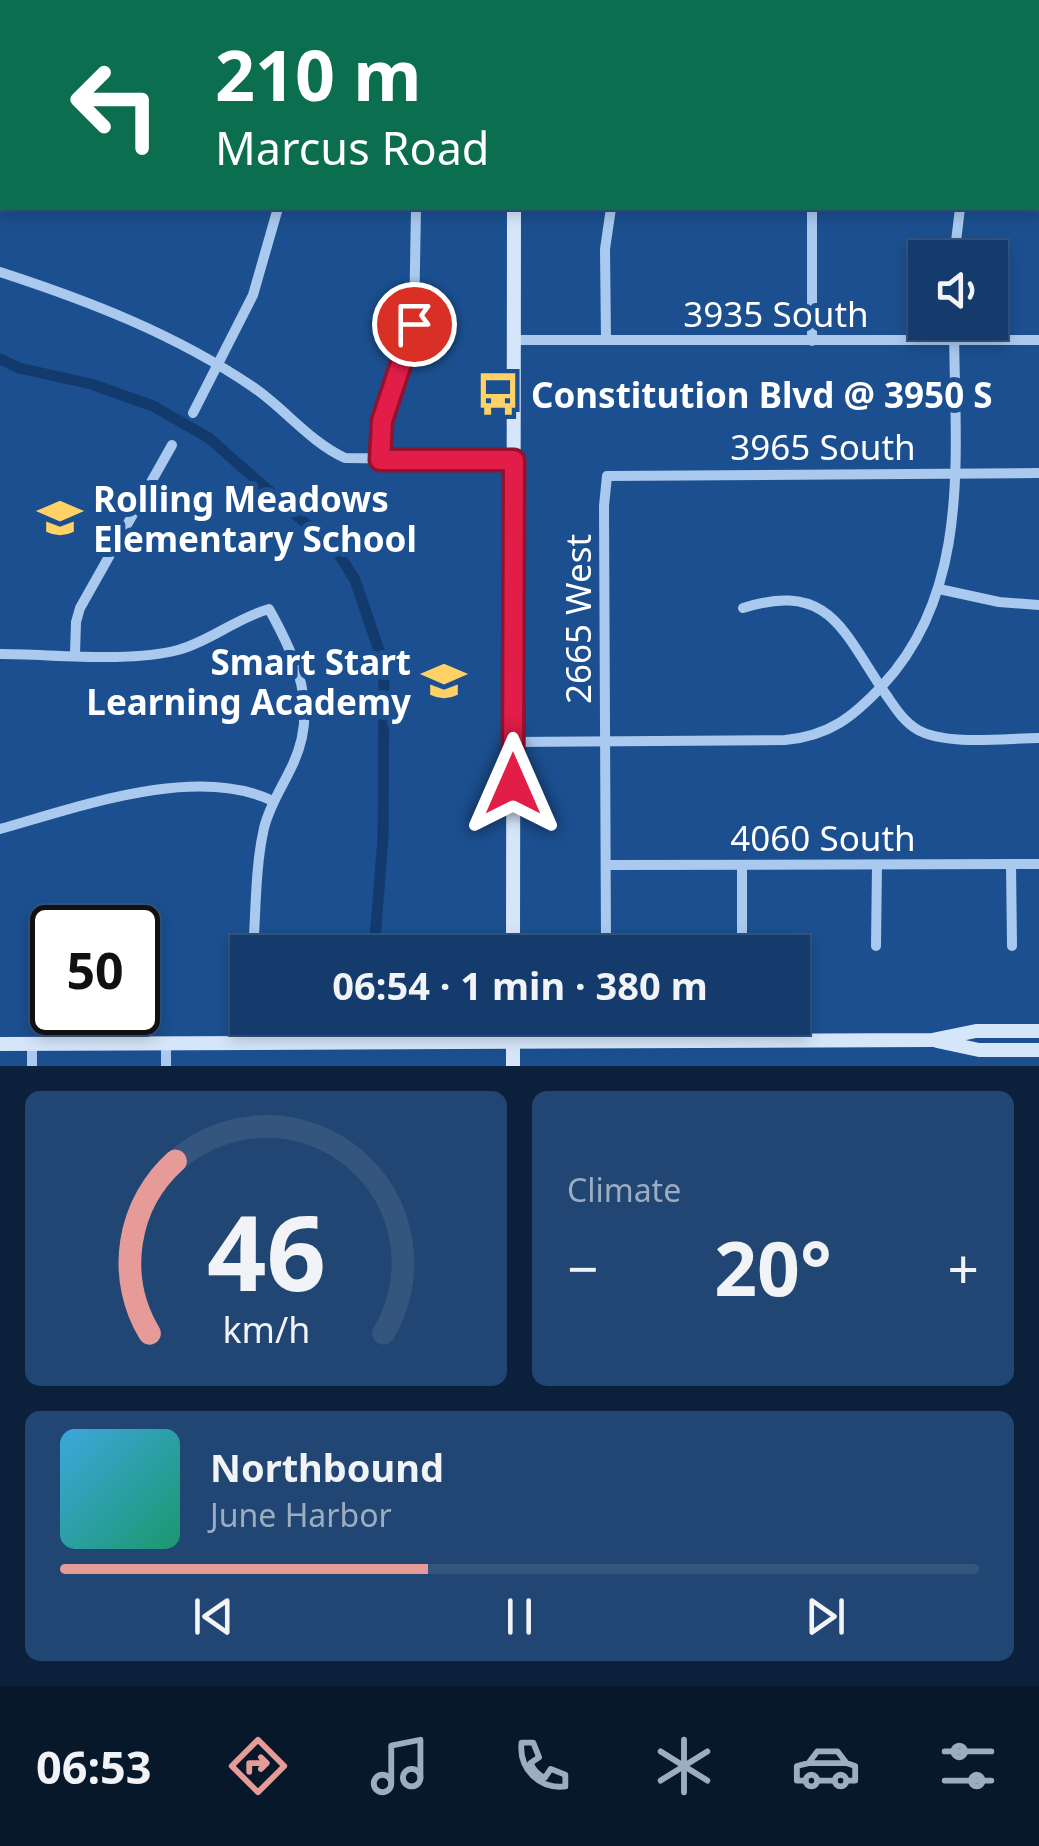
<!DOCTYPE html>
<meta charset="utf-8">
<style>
:root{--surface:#143b6b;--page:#214673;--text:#f1f3f6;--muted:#9dadc1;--line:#33557e;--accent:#e69b98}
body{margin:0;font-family:"Noto Sans",sans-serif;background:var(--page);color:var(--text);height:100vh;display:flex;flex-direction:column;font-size:38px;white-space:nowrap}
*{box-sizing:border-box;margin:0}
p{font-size:32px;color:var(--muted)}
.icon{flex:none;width:55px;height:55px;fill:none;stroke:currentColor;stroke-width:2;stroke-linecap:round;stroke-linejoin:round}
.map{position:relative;height:1066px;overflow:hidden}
.sheet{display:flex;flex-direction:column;gap:25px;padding:25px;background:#0b203b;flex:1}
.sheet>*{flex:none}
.guide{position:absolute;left:0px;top:0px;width:1040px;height:210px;box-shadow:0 5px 15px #0003,0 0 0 2px var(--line);background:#0b6e4f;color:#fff;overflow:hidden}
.tools{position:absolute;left:908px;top:240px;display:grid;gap:20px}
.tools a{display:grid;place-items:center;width:100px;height:100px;border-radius:0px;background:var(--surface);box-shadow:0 5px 15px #0003,0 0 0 2px var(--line);font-size:50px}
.speed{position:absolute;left:30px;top:905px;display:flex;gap:20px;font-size:50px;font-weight:700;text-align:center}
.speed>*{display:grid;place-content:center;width:130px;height:130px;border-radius:50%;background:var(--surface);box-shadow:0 5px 15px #0003,0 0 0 2px var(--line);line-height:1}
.speed .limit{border:5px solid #111;border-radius:15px;background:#fff;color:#111}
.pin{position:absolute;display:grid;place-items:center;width:85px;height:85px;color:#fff;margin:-42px;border:5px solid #fff;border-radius:50%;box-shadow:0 2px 10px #0007}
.me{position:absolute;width:110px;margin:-55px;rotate:0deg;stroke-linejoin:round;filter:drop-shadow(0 0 8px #0008)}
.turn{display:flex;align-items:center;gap:35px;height:210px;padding:0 50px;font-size:45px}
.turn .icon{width:130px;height:130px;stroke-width:2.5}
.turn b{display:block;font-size:70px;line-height:85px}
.big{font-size:75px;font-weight:700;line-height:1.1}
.sheet .tile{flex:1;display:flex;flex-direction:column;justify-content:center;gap:15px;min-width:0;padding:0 35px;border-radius:15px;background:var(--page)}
.sheet .dial{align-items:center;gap:0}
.dial svg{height:260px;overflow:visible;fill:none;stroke:var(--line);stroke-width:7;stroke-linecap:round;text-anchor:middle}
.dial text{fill:var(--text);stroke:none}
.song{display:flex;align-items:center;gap:30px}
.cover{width:120px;height:120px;border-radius:15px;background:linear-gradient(135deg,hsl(200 70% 55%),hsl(160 70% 35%))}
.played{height:10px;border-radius:5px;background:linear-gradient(90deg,var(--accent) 40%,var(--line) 40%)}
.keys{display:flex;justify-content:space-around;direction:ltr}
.heat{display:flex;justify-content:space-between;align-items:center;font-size:55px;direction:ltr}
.sheet .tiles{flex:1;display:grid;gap:25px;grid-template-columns:1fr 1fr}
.tile:last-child{grid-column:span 2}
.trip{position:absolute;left:230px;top:935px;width:580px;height:100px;border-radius:0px;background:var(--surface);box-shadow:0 5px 15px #0003,0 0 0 2px var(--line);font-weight:700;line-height:100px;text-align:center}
.dock{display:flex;height:160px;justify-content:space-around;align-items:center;background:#08182b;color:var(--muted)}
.dock .icon{width:70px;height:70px}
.dock .on{color:var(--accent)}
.dock b{font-size:45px;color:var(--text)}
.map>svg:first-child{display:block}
</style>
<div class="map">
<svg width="1039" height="1066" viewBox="0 0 1039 1066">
<rect width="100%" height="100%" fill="#1b4f8f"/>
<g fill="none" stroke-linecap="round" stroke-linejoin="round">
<polyline stroke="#123a6d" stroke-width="11" points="0,359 19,368 91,384 153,406 209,438 337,551 355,580 384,665 383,838 374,952"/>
<g stroke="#a9c9ee" stroke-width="10">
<polyline points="416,0 416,2"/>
<polyline points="722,0 722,2"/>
<polyline points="842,0 842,2"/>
<polyline points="965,0 965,2"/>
<polyline points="286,2 286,0"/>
<polyline points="0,74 0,160"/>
<polyline points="954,258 960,208"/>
<path d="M0,272c89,29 175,62 253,115 32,22 57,55 92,71l168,2"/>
<polyline points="514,340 1039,340"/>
<polyline points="606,340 605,249 611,208"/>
<polyline points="812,341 812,208"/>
<polyline points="193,413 253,295 278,208"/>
<polyline points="380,460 382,421 414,324 416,208"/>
<polyline points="939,589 999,602 1039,605"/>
<path d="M743,608c89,-28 101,27 144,88 9,13 17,26 31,34 29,16 88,8 121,8"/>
<path d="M0,654c52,0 129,9 178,-4 33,-9 58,-32 91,-41 28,50 50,99 24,155 -10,22 -23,40 -29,64 -9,40 -8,84 -11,124"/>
<polyline points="75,654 76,622 80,608 172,445"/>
<path d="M513,742l272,-2c44,-4 68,-23 97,-54 92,-98 72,-239 72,-364"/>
<path d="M0,829c78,-22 196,-65 273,-28"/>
<polyline points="1011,864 1012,946"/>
<polyline points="606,865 1039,864"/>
<polyline points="742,865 742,947"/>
<polyline points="606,943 604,506 607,476 1039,473"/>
<polyline points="876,946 877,865"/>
<polyline points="133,1012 133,1044"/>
<polyline points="249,1018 250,1044"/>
<polyline points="32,1043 32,1066"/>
<polyline points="166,1044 166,1066"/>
</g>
<g stroke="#d6e6fa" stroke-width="14">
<polyline points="514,2 514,0"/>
<polyline points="513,952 514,208"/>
<polyline points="513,1018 513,1066"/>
<polyline points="937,1041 979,1050 1039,1050"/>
<polyline points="0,1044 932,1040 976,1031 1039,1031"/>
</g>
</g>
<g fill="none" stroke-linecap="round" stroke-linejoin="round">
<g stroke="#92132f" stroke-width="25">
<polyline id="route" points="414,324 382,421 380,460 514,460 513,784"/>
</g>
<use href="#route" stroke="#e11d48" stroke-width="18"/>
</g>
<defs>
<g id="bus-bare" transform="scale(3.45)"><path d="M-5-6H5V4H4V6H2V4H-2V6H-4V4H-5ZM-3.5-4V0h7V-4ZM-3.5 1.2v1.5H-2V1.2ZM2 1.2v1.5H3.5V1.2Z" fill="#ffd166" stroke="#1b4f8f" stroke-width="2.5" paint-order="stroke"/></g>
<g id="school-bare" transform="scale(3.45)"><path d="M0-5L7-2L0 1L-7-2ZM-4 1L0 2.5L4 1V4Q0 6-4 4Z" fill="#ffd166" stroke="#1b4f8f" stroke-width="2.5" paint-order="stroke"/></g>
</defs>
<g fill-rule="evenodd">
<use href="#bus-bare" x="498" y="394"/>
<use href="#school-bare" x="60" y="518"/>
<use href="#school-bare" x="444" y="681"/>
</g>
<g text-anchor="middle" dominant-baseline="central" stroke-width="10" stroke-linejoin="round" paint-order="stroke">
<g font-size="35" fill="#fff" stroke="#1b4f8f">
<text x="776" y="313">3935 South</text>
<text x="823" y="446">3965 South</text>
<text transform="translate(577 619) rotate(-90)">2665 West</text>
<text x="823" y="837">4060 South</text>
</g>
<g font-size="35" font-weight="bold" fill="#fff" stroke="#1b4f8f" text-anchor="start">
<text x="531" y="394">Constitution Blvd @ 3950 S</text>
<text x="93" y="498">Rolling Meadows<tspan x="93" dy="40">Elementary School</tspan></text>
<text x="411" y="661" text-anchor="end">Smart Start<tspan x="411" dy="40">Learning Academy</tspan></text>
</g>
</g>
</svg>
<div class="tools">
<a><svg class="icon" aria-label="sound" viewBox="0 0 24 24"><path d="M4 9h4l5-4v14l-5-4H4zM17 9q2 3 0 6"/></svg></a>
</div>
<div class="speed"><div class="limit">50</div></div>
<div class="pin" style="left:414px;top:324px;background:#d93025"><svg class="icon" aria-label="arrive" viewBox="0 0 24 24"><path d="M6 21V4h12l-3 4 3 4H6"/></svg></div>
<svg class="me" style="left:513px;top:784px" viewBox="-20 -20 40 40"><path d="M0-17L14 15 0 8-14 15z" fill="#e11d48" stroke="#fff" stroke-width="4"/></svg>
<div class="trip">06:54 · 1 min · 380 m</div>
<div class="guide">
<div class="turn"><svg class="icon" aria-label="left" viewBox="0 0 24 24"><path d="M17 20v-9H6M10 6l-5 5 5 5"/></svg><div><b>210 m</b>Marcus Road</div></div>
</div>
</div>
<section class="sheet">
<div class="tiles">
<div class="tile dial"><svg viewBox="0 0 100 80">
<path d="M14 69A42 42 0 1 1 86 69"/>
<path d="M14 69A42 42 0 0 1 22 16" stroke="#e69b98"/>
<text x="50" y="56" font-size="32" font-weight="700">46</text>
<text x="50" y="72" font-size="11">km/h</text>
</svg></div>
<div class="tile"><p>Climate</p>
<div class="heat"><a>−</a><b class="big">20°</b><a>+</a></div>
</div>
<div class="tile">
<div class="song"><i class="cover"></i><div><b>Northbound</b><p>June Harbor</p></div></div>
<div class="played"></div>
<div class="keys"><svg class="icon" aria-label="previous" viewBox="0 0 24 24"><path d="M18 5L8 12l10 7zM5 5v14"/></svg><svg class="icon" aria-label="pause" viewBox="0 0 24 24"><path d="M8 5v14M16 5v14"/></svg><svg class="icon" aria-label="next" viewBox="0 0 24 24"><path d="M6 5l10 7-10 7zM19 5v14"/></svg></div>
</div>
</div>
</section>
<nav class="dock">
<b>06:53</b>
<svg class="icon on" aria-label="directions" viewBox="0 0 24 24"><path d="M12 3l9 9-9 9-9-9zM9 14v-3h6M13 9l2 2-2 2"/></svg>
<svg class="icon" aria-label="music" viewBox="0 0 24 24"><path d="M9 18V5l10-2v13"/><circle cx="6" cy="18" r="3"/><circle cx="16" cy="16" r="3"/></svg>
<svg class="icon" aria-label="phone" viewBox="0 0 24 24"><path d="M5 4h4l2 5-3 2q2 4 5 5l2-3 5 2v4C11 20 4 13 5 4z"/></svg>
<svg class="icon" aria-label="climate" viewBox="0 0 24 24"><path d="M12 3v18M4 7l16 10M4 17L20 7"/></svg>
<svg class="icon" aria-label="car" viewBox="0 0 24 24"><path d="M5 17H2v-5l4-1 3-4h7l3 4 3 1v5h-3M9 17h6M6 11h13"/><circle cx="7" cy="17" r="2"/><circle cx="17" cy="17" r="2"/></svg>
<svg class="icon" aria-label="filters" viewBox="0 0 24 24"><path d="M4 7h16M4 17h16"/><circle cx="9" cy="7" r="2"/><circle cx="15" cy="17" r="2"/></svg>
</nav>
